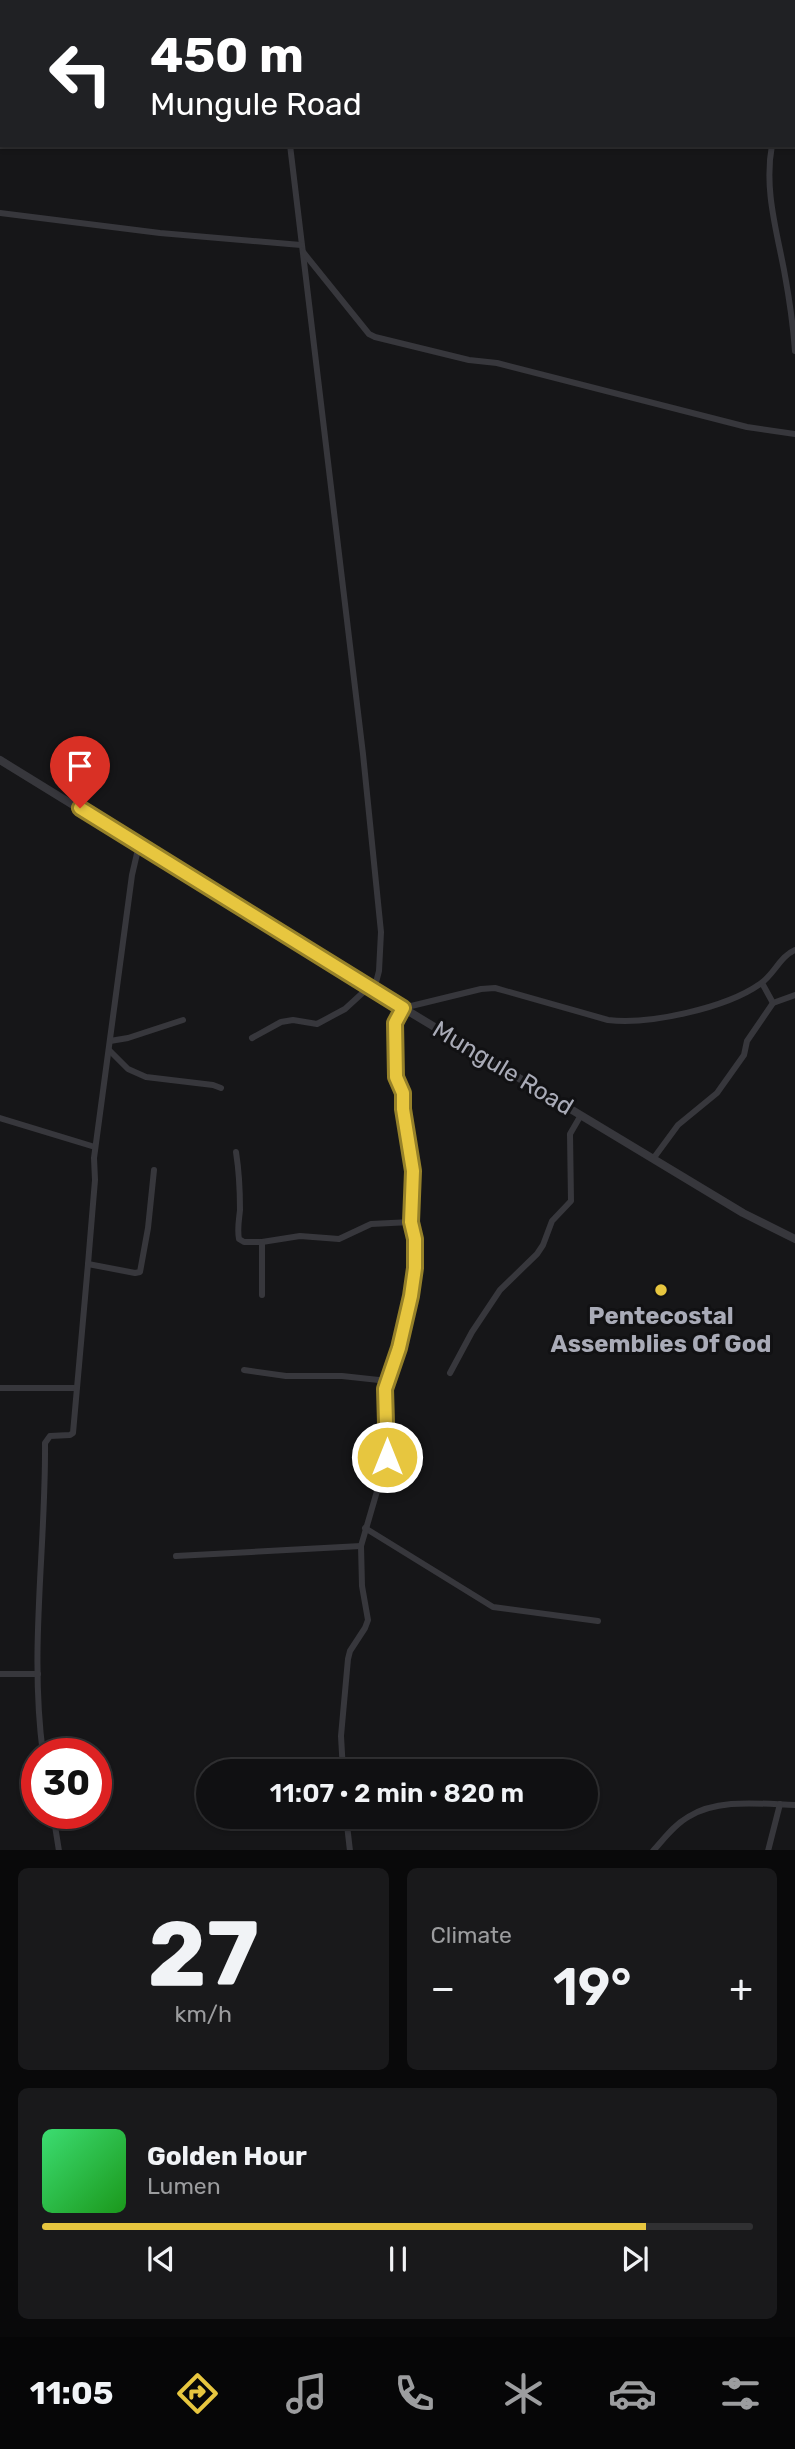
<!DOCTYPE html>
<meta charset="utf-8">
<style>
:root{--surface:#101012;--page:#19191b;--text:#f1f3f6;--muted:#9c9d9f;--line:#303032;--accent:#e7c63f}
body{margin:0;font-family:Rubik,sans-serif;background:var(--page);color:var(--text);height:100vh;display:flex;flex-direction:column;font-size:26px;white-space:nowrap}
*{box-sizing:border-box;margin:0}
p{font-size:23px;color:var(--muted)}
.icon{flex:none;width:38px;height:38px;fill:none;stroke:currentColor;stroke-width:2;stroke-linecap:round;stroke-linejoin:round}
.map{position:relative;height:1850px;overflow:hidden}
.drawer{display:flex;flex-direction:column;gap:18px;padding:18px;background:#09090a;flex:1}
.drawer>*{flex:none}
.hud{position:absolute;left:0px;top:0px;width:796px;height:147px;box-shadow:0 2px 5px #0004,0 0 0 2px var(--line);background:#202124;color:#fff;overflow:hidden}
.speed{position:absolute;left:21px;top:1738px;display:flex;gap:14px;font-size:35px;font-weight:700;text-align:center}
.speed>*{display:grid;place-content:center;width:91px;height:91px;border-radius:50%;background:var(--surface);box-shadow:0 2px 5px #0004,0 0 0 2px var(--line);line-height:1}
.speed .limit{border:10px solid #d22;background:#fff;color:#111}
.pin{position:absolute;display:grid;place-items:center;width:60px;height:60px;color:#fff;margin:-72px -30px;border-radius:50% 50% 50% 0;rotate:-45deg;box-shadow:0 0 7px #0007}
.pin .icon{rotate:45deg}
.me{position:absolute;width:77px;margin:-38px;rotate:0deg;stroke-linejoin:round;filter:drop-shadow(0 0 5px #0008)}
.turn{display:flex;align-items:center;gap:24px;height:147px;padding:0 35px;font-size:32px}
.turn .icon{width:91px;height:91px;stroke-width:2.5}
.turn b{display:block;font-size:49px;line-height:60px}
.big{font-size:52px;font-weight:600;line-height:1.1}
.drawer .tile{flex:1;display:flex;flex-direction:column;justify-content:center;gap:10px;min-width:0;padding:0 24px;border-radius:10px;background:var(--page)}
.drawer .dial{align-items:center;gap:0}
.dial b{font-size:91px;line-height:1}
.song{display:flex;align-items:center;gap:21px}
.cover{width:84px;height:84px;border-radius:10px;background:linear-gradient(135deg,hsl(140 70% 55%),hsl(120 70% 35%))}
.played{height:7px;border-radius:4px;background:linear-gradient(90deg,var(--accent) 85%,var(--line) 85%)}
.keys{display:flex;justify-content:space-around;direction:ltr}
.heat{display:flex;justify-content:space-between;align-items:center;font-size:38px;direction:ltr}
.drawer .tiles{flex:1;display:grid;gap:18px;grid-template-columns:1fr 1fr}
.tile:last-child{grid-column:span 2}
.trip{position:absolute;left:196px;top:1759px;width:402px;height:70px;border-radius:35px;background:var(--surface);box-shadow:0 2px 5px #0004,0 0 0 2px var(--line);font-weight:600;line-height:70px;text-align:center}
.tabs{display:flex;height:112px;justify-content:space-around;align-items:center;background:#060607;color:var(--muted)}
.tabs .icon{width:49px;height:49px}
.tabs .on{color:var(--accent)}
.tabs b{font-size:32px;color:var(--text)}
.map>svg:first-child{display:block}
</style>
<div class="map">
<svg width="795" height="1851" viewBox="0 0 795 1851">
<rect width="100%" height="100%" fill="#161618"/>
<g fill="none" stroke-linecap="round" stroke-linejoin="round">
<g stroke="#37373c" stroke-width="6">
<polyline points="273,0 273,2"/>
<polyline points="441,0 441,2"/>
<polyline points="290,145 363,754 381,932 379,971 374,990"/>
<path d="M772,145c-8,43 4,83 12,125 5,27 9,53 11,81"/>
<polyline points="0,213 160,233 301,245"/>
<polyline points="303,252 369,334 375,337 469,360 497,363 747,427 795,434"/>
<polyline points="762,983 773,1003"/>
<polyline points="252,1038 281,1022 293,1020 317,1024 345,1009 369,987"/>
<polyline points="110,1041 128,1038 183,1020"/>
<polyline points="109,1050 128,1069 146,1077 213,1085 221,1088"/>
<polyline points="0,1118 95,1147"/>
<path d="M236,1152c3,19 4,39 4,58 -1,10 -3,19 -1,29l5,3h18l38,-6 39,3 32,-15 40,-2"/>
<polyline points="653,1159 678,1125 717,1093 744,1055 747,1041 773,1003 795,995"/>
<polyline points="262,1242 262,1295"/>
<polyline points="88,1264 135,1273 140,1272 148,1228 154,1170"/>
<polyline points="244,1370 286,1376 342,1376 388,1381"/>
<polyline points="450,1373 472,1332 500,1290 537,1254 543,1245 552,1221 571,1201 570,1134 581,1115"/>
<polyline points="0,1388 75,1388"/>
<polyline points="365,1528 493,1607 598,1621"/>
<polyline points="176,1556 361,1546"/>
<polyline points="0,1674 38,1674"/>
<path d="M43,1754c-14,-104 3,-207 2,-311l5,-7 20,-1 3,-2 15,-169 7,-84 -1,-22 38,-283 7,-30"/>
<path d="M343,1771l-2,-35 7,-77 2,-8 15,-23 3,-8 -6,-34 -1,-40 26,-89 -2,-68 14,-41 12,-52 4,-28v-29l-4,-17 2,-51 -10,-62v-16l-7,-15 -1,-55 8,-15 78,-19 14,-1 113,32c41,5 118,-12 152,-36 14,-9 20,-28 35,-34"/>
<polyline points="53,1813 59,1851"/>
<polyline points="346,1816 350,1851"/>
<path d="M653,1851c11,-12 21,-26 35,-34 30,-19 73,-13 107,-12"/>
<polyline points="768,1851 780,1804"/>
</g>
<polyline stroke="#37373c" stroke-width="8" points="0,760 403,1008 743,1213 795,1239"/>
</g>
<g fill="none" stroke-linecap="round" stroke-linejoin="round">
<g stroke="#968129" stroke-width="18">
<polyline id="route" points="80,808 403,1008 395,1023 396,1077 403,1093 403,1109 413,1171 411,1222 415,1239 415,1268 411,1296 399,1348 385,1389 387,1457"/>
</g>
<use href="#route" stroke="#e7c63f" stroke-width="12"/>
</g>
<circle fill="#e7c63f" stroke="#111113" stroke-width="2.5" cx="661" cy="1290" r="7"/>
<g text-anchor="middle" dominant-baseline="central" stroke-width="6" stroke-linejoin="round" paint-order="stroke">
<g font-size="24" fill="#a9abb7" stroke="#111113">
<text transform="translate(503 1068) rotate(31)">Mungule Road</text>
</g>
<g font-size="24" font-weight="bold" fill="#a9abb7" stroke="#111113">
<text x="661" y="1316">Pentecostal<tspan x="661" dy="28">Assemblies Of God</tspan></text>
</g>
</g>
</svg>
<div class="speed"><div class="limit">30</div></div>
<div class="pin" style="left:80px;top:808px;background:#d93025"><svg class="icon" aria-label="arrive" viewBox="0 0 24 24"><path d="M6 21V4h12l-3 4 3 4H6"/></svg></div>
<svg class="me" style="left:387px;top:1457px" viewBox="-20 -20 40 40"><circle r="17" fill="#e7c63f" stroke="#fff" stroke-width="3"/><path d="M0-11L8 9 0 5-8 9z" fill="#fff"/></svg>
<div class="trip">11:07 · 2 min · 820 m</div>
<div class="hud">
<div class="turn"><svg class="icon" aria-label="left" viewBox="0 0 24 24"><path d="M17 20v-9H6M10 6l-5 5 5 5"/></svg><div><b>450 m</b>Mungule Road</div></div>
</div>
</div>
<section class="drawer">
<div class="tiles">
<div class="tile dial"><b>27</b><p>km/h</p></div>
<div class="tile"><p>Climate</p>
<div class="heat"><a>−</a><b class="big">19°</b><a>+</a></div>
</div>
<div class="tile">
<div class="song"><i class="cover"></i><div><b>Golden Hour</b><p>Lumen</p></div></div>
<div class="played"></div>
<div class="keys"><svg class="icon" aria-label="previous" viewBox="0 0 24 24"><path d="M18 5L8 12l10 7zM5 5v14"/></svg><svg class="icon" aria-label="pause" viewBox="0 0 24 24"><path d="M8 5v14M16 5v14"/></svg><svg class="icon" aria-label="next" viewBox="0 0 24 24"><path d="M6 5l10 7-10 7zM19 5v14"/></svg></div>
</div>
</div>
</section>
<nav class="tabs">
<b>11:05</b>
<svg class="icon on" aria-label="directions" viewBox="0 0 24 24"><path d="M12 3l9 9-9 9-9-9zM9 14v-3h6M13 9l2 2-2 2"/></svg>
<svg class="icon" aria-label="music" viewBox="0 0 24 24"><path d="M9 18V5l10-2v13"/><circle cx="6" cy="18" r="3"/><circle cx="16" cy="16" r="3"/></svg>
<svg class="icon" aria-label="phone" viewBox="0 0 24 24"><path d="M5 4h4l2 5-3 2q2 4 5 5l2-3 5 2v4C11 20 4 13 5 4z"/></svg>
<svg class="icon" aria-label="climate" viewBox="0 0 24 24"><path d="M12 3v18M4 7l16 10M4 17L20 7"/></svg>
<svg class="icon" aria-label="car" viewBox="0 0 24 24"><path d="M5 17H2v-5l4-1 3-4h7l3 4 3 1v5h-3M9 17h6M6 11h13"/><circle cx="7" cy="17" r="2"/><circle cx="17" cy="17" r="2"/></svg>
<svg class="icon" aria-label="filters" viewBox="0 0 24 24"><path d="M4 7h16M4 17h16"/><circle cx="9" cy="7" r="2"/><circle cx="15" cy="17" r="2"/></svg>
</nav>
